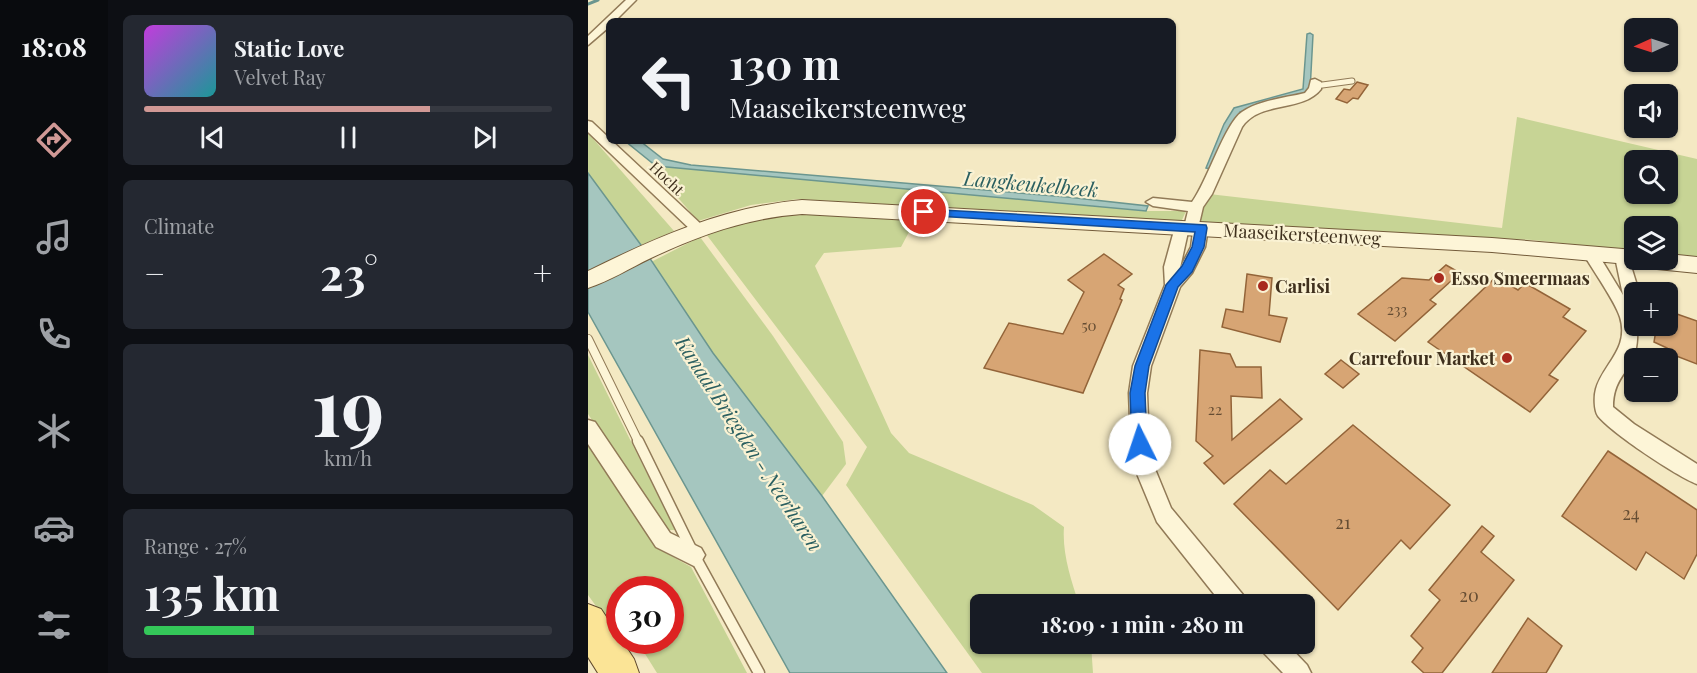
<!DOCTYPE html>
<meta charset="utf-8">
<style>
:root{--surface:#171b24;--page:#242831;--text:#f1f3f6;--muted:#9ea1a6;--line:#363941;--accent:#d09895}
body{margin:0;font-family:"Playfair Display",serif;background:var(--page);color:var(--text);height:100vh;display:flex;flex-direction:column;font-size:22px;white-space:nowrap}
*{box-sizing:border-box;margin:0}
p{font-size:20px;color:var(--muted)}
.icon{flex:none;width:33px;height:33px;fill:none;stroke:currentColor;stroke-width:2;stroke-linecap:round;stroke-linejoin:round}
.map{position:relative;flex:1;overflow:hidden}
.side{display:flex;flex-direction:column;gap:15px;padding:15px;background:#0d0f14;width:480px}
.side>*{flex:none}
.hud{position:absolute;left:18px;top:18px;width:570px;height:126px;border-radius:9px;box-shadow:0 2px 4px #0004;background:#171b24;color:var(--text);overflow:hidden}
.needle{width:39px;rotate:267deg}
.controls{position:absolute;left:1036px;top:18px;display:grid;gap:12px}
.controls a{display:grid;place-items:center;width:54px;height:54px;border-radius:9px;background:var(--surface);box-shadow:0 2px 4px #0004;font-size:30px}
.speed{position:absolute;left:18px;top:576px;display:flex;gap:12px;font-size:30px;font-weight:700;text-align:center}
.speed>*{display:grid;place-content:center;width:78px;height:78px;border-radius:50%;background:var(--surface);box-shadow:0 2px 4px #0004;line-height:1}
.speed .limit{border:9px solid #d22;background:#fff;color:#111}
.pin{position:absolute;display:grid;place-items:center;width:51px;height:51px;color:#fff;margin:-26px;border:3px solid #fff;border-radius:50%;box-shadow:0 2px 6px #0007}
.me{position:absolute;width:66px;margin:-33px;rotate:356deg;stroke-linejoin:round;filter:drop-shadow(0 0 4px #0008)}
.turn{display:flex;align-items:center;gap:21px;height:126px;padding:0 24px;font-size:27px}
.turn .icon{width:78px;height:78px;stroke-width:2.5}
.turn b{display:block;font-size:42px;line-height:51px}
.big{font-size:45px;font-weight:700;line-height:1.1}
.side .tile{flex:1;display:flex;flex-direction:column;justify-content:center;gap:9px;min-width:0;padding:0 21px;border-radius:9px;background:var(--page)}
.side .dial{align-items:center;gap:0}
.dial b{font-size:78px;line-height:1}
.song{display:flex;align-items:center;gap:18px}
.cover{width:72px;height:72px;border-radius:9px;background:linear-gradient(135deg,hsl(290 70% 55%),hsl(180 70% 35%))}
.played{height:6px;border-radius:3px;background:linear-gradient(90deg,var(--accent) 70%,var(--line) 70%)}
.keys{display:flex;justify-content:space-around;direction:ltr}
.heat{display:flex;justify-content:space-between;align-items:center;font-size:33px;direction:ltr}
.charge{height:9px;border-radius:4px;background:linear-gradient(90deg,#34c759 27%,var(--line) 0)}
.trip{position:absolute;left:382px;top:594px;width:345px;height:60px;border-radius:9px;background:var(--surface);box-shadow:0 2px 4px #0004;font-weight:700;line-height:60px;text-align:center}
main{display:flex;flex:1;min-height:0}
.tab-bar{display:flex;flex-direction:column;width:108px;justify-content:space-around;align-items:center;background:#090b0e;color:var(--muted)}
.tab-bar .icon{width:42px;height:42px}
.tab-bar .on{color:var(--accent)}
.tab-bar b{font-size:27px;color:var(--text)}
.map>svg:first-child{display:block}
</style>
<main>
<nav class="tab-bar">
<b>18:08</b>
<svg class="icon on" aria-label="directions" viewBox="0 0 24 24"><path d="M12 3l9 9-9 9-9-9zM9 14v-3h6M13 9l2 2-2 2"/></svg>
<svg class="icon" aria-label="music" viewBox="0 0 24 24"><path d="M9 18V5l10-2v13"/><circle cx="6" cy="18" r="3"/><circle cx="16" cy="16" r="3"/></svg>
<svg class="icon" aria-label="phone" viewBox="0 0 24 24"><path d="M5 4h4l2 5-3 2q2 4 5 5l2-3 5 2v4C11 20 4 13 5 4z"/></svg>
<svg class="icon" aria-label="climate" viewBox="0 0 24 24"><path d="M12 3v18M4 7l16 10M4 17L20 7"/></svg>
<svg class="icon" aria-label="car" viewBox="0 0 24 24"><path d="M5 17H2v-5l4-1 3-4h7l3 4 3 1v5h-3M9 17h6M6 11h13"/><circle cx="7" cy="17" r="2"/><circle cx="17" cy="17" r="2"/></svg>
<svg class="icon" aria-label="filters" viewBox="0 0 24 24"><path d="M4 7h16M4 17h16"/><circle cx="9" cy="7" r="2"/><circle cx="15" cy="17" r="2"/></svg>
</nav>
<section class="side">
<div class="tile">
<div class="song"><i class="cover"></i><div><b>Static Love</b><p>Velvet Ray</p></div></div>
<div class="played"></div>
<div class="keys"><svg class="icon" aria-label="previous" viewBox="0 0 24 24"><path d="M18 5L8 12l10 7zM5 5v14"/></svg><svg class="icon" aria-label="pause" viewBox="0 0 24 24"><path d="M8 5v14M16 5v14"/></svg><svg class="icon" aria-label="next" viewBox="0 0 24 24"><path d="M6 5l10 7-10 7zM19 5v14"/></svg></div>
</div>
<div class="tile"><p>Climate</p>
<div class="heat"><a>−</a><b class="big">23°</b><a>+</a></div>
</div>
<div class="tile dial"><b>19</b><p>km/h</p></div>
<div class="tile"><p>Range · 27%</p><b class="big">135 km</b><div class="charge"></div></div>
</section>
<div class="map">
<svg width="1109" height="673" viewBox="0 0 1109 673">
<rect width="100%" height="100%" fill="#f4e9c3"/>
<g fill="#c7d495" fill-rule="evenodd">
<path d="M929,117l180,42v99l-29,-3v-29h-33v25l-102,-11 -328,-17 -8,-5 12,-24 293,34zM1047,160h33v34h-33z"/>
<polygon points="0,133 86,231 53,245 0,173"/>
<polygon points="62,165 558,211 598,211 594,220 578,220 210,199 163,205 110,221"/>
<path d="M228,215l100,4 -15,28 -77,6 -9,13 76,167 18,20 124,52 31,22c-2,26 7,53 15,77h-98v40h110l2,29h-111l-136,-188 21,-38 -161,-213c35,-14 72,-20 110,-19z"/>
<polygon points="112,237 185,336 255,442 258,464 234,496 125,353 63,262"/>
<polygon points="0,355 87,530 77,530 0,414"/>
<polygon points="0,443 69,548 103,567 159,673 69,673 49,641 82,640 82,590 32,590 31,622 21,624 0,595"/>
</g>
<g fill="#a5c6bf" stroke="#6b968f" stroke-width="1.5">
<polygon points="722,33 725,35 722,91 652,112 643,127 626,170 618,168 636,124 646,108 715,89 719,34"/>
<polygon points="37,141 52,141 75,159 103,165 479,197 560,206 558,211 68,166"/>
<polygon points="0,173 53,245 125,353 234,496 359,673 202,673 0,312"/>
</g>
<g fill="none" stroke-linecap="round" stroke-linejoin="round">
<polyline stroke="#6b968f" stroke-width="3" points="0,4 10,0"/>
</g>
<g fill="#d7a574" stroke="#936439" stroke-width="1.5">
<polygon points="769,82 780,85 770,99 765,98 759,103 748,99 756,89 762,90"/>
<polygon points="516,254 544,274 530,285 536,289 532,299 534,300 495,393 396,368 421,323 475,334 496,292 480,280"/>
<polygon points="858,265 872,273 842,300 848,304 807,341 770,314 814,278 841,280"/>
<polygon points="659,274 684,278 681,315 699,318 692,342 634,327 638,309 655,312"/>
<polygon points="908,277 930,290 937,283 982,309 975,317 998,331 961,375 970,380 942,412 840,342"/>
<polygon points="1086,313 1109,321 1109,364 1078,352 1079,348 1066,342 1068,330 1081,335 1083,318 1086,319"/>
<polygon points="612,350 642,354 648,367 673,367 674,398 643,396 644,440 692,399 714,419 636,484 616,463 625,456 608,441"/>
<polygon points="753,360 771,374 755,388 737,374"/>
<polygon points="765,425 862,505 822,549 813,540 750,610 646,504 682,470 698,484"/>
<polygon points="1020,451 1109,510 1109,554 1096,579 1058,552 1048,570 974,516"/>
<polygon points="894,526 906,536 893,552 926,580 854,673 836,673 824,662 835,648 823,636 852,600 841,590"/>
<polygon points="940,618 974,646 958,673 904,673"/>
</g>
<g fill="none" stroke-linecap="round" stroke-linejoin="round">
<g stroke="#917a57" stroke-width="7">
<polyline id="lane-far2" points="727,86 764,81"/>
</g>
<g stroke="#917a57" stroke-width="10">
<polyline id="lane-far1" points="0,339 51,443"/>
</g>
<g stroke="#917a57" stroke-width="13">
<polyline id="lane" points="50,441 106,555 171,673"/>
</g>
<g stroke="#917a57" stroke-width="3">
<g id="street">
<polygon points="38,0 48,0 27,21 21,21 21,27 0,45 0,36"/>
<path d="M727,79l6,3v7c-19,24 -61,11 -79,38l-30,67 -9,13 -4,17 7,1 2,3 -3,19 -13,26 -12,14 -29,79 -4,27 2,51 6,25 16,39 73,88 3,8h-25l-65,-82 -22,-53 -4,-25 -2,-51 4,-27 32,-81 -1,-18 11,-40 2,-3 8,-1 3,-12 -35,-5 -7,-4 7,-4 39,4c15,-20 33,-79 50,-90 17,-12 43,-14 63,-19l4,-5 2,-8zM600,232h5l-2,15 -11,21z"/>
<polygon points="0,121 4,122 21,138 21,141 24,141 115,226 117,229 115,232 105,232 0,132"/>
<path d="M1002,248l5,1 28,46 -8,-38 2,-4h10l12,39h-4c0,20 5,43 0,60 -7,22 -22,27 -22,55l21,17 63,40v20c-21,-8 -85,-51 -99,-68 -4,-6 -4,-20 -2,-27 7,-25 34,-40 24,-72 -5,-16 -28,-48 -37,-64z"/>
<polygon points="0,420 7,422 82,533 113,548 117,555 113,562 106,566 68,547 0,444"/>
<polygon points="671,644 699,644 719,665 723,673 695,673 675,652"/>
</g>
</g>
<g stroke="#735b3a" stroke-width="2">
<path id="secondary" d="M214,200l690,38 143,12v10h33v-6l29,3v16l-50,-5 -8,-3 -147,-13 -690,-38c-55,4 -102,21 -151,44 -21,10 -41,23 -63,30v-17c69,-34 136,-64 214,-71z"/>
</g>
<g stroke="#5e472b" stroke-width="2">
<polygon id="primary" points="0,604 13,609 46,659 51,673 10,673 0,657"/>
</g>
<use href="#lane-far2" stroke="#fdf5d7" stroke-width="5"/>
<use href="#lane-far1" stroke="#fdf5d7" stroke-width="8"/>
<use href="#lane" stroke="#fdf5d7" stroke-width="10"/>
<use href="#street" fill="#fdf5d7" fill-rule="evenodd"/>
<use href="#secondary" fill="#fdf5d7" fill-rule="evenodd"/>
<use href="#primary" fill="#fbe496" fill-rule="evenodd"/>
</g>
<polygon fill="#1a73e8" stroke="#114b97" stroke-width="1.5" points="336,209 618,225 619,228 616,247 604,272 590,287 561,366 557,393 559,444 557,449 552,451 546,449 544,444 542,393 547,366 578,285 594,266 604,247 607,232 332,215 331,212"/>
<g fill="#a8291e" stroke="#faf2d3" stroke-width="2">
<circle cx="851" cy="278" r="6"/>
<circle cx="675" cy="286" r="6"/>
<circle cx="919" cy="358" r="6"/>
</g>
<g text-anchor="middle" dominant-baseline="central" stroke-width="4.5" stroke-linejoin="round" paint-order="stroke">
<g font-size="15" fill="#3f301d" stroke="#faf2d3">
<text transform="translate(79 178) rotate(44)">Hocht</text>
</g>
<g font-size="15" fill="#654d33">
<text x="809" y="309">233</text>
<text x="501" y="325">50</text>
<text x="627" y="409">22</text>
</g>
<g font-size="18" fill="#3f301d" stroke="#faf2d3">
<text transform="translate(714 234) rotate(3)">Maaseikersteenweg</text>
</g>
<g font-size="18" font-weight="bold" fill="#3f301d" stroke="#faf2d3" text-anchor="start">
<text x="863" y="278">Esso Smeermaas</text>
<text x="687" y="286">Carlisi</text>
<text x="907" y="358" text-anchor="end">Carrefour Market</text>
</g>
<g font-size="18" fill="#654d33">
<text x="1043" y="513">24</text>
<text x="755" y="522">21</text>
<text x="881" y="595">20</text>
</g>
<g font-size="20" font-style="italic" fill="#2a5f60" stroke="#faf2d3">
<text transform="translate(443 183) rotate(5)">Langkeukelbeek</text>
<text transform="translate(162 443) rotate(57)">Kanaal Briegden - Neerharen</text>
</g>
</g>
</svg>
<div class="controls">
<a><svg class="needle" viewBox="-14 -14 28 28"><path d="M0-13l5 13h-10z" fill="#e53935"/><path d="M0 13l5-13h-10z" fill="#9ea1a6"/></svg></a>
<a><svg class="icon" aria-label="sound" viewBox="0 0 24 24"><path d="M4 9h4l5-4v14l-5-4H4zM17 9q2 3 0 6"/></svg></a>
<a><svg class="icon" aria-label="search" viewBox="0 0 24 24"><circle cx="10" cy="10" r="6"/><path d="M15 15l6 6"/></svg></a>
<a><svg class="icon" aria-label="layers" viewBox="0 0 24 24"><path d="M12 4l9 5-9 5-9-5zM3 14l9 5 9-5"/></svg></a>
<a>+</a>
<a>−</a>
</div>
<div class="speed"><div class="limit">30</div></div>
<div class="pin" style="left:336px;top:212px;background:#d93025"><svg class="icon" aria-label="arrive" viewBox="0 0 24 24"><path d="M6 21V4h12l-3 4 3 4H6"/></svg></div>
<svg class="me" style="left:552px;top:444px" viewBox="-20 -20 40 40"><circle r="19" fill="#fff"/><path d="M0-13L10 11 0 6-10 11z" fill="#1a73e8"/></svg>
<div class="trip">18:09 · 1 min · 280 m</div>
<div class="hud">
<div class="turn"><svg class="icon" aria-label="left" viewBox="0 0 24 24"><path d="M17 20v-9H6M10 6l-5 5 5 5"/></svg><div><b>130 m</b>Maaseikersteenweg</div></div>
</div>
</div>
</main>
